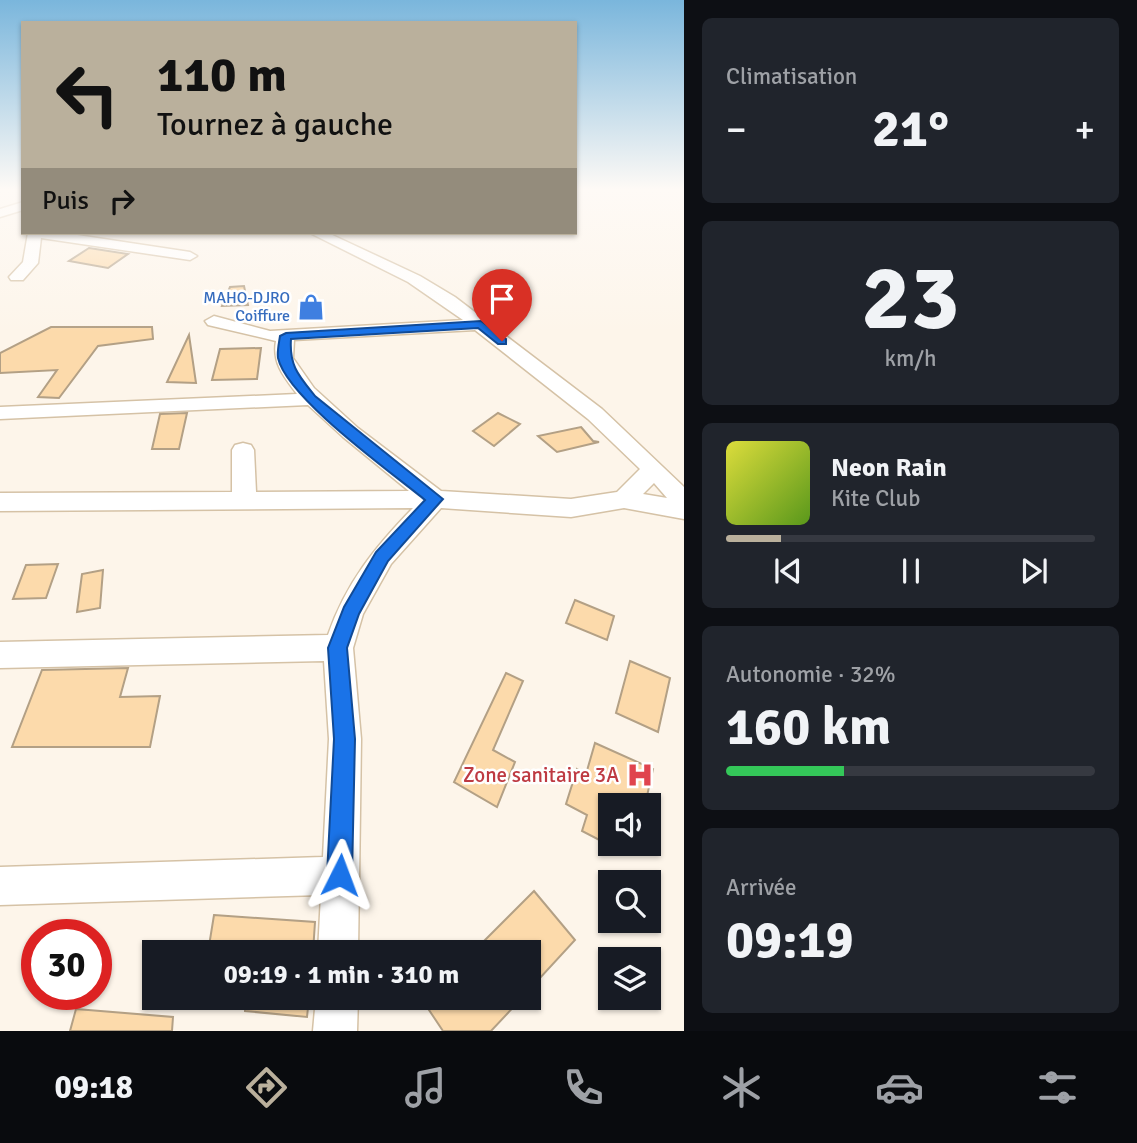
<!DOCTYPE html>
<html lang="fr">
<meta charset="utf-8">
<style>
:root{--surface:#171b24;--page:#20242c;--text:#f1f3f6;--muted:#9ea1a6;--line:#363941;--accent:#bab09c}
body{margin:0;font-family:Signika,sans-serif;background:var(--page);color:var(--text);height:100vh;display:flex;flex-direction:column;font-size:26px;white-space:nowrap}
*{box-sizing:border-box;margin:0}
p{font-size:23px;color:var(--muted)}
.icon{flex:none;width:38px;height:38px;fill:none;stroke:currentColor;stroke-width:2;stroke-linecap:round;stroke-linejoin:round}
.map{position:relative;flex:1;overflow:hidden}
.side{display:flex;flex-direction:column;gap:18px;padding:18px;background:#0d0f14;width:453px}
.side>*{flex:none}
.guide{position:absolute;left:21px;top:21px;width:556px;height:214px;border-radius:0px;box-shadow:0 2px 5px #0004;background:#bab09c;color:#111;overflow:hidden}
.buttons{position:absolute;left:598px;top:793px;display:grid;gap:14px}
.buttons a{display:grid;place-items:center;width:63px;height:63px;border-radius:0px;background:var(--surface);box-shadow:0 2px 5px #0004;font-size:35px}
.speed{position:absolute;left:21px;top:919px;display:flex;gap:14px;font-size:35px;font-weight:700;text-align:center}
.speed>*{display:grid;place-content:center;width:91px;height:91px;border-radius:50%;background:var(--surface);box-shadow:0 2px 5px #0004;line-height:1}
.speed .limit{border:10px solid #d22;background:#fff;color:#111}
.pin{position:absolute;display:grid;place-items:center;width:60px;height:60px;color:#fff;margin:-72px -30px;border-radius:50% 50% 50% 0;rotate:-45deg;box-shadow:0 0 7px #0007}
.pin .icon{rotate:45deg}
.me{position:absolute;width:77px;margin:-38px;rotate:3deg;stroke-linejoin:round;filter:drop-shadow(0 0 5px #0008)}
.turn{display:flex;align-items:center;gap:24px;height:147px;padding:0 21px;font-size:32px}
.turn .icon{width:91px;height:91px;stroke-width:2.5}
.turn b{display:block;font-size:49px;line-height:60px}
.then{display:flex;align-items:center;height:66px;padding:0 21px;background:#0003;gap:14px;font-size:26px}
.big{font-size:52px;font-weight:700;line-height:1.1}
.side .tile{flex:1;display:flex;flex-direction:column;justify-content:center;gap:10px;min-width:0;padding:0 24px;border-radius:10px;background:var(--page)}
.side .dial{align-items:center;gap:0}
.dial b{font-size:91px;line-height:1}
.song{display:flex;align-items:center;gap:21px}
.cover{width:84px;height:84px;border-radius:10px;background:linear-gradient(135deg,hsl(60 70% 55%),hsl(90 70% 35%))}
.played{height:7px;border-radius:4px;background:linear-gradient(90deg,var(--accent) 15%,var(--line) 15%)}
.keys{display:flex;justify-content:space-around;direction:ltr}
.heat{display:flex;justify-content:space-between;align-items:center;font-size:38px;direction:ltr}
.charge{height:10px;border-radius:5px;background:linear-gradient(90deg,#34c759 32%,var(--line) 0)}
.trip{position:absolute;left:142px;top:940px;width:399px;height:70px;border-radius:0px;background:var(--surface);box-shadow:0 2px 5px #0004;font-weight:700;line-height:70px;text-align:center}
.tabs{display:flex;height:112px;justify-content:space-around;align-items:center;background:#090b0e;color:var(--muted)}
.tabs .icon{width:49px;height:49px}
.tabs .current{color:var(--accent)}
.tabs b{font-size:32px;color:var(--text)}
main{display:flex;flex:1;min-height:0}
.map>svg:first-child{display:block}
</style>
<main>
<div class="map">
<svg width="684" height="1031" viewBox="0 0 684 1031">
<rect width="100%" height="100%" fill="#fdf5ea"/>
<g fill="#fcdaab" stroke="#b3a085" stroke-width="2">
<polygon points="89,248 128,254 108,268 69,261"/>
<polygon points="244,286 248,305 222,306 230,287"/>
<polygon points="51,327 152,327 153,339 98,346 59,398 38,397 57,370 0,373 0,353"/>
<polygon points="189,335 196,383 167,382"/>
<polygon points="261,348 257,379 212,380 220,349"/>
<polygon points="187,413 179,449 152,449 160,414"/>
<polygon points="498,413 520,424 494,446 473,431"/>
<polygon points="581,427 593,441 599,442 557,452 538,436"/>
<polygon points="58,564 46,598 13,599 26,565"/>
<polygon points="103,570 100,608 77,612 82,574"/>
<polygon points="575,600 614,616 607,640 566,623"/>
<polygon points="630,661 670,678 658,732 616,713"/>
<polygon points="128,668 120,697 160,696 150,747 12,747 42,670"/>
<polygon points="506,673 523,681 493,750 515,762 497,807 454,782"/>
<polygon points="595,743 653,769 645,805 611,805 611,846 582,831 587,815 566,804 577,769 586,774"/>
<polygon points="534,891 575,940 528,991 528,952 473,952"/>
<polygon points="214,915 315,922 313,952 208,952"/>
<polygon points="245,998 309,998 307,1017 245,1011"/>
<polygon points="421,998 522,998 491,1031 443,1031"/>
<polygon points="76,1009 173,1017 172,1031 70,1031"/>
</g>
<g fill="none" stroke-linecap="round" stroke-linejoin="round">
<g stroke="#d5c2a6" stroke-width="3">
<g id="street">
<polygon points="23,202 23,210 0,217 0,209"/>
<polygon points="28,233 64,233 190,252 197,256 190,260 41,238 38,263 23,280 11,280 9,277 23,262"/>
<path d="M310,233h18l92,43 35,21 147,112 82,78v32l-60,-11 -53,9 -130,-9 -50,56 -28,50 -10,34 8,91 -3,213h-40l3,-57 -321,10v-38l323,-10 6,-118 -5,-78 -324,7v-26l328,-7c18,-52 47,-88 85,-127l-413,3v-18l232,-1v-42l3,-5 8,-2 8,2 3,5 2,42 153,-1 -66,-54 -35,-32 -308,14v-12l297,-13c-13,-17 -25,-31 -21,-53l-68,-16 -3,-4 9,-5 56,15 193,-11 -55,-38zM475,330l113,89 52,50 -23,23 -46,7 -130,-8 -83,-63 -44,-40 -21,-30 1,-18zM654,483l13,15 -24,-4z"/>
<polygon points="316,998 358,998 357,1031 313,1031"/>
</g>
</g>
<use href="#street" fill="#fff" fill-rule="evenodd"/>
</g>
<linearGradient id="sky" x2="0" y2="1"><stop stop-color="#7ab6dc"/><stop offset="0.57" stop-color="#fefaf6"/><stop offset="1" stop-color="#fefaf6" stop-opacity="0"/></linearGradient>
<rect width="684" height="332" fill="url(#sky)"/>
<path fill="#1a73e8" stroke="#114b97" stroke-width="2" d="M481,321l25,18v5h-8l-20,-16 -187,11c-2,27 8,37 24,57l128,103 -55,62 -29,53 -12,34 8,91 -3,136 -4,9 -8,3 -9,-3 -4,-9 7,-136 -6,-91 16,-41 32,-55 49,-52c-34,-28 -138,-102 -147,-142 -1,-7 1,-15 2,-22l6,-3z"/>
<defs>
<g id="shop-bare" transform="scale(2.1)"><path d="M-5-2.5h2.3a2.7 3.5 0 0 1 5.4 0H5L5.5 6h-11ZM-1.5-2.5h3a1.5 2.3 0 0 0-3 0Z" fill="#3f7fe0" stroke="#fff" stroke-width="2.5" paint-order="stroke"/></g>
<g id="hospital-bare" transform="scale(2.1)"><path d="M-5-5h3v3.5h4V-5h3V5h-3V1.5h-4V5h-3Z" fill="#e0444e" stroke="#fff" stroke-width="2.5" paint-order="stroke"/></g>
</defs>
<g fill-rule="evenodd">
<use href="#shop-bare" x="311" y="307"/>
<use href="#hospital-bare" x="640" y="775"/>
</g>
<g text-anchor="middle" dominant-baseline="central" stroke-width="5" stroke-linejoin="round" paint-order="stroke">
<g font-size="16" fill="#366cbe" stroke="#fff" text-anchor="end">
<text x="290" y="298">MAHO-DJRO<tspan x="290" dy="18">Coiffure</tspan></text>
</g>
<g font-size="21" fill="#be3a42" stroke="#fff" text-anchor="end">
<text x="619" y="775">Zone sanitaire 3A</text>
</g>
</g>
</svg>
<div class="buttons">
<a><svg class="icon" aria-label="sound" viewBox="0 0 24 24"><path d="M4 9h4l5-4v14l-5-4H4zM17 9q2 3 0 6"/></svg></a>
<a><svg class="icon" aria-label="search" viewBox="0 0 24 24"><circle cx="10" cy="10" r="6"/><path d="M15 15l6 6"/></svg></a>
<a><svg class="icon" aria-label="layers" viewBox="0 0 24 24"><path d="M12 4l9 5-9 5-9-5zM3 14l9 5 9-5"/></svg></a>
</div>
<div class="speed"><div class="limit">30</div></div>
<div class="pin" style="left:502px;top:341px;background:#d93025"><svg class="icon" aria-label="arrive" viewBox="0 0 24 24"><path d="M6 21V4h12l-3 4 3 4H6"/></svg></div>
<svg class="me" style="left:340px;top:875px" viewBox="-20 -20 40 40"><path d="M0-17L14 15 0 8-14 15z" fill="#1a73e8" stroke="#fff" stroke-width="4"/></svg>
<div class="trip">09:19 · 1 min · 310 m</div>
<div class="guide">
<div class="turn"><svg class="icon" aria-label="left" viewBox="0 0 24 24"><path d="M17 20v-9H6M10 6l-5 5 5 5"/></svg><div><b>110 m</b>Tournez à gauche</div></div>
<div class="then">Puis<svg class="icon" aria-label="right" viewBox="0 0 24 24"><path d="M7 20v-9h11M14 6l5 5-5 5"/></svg></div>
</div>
</div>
<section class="side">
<div class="tile"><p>Climatisation</p>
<div class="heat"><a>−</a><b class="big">21°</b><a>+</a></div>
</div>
<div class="tile dial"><b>23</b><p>km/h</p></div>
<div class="tile">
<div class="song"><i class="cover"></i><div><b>Neon Rain</b><p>Kite Club</p></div></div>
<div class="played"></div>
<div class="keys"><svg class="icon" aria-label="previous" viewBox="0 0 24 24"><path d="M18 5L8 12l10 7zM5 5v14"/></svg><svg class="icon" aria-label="pause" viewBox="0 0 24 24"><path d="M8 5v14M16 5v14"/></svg><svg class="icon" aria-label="next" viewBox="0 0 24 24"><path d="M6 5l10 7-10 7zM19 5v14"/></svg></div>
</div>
<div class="tile"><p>Autonomie · 32%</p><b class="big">160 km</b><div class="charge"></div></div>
<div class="tile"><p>Arrivée</p><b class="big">09:19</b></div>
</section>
</main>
<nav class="tabs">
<b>09:18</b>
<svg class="icon current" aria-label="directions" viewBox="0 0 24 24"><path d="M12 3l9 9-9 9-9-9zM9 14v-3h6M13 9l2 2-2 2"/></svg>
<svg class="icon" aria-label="music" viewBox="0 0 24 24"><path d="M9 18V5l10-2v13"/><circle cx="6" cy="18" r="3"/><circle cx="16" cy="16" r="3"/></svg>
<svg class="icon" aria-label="phone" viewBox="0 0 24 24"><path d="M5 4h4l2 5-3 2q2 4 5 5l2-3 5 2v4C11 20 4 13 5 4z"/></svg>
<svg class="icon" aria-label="climate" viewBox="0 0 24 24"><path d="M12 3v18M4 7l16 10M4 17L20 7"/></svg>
<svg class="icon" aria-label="car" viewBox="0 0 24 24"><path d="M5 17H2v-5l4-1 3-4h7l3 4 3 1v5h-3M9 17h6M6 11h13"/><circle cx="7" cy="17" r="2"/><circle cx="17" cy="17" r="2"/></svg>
<svg class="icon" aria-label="filters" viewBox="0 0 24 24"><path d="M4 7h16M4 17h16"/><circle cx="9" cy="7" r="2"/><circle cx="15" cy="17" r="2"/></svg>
</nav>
